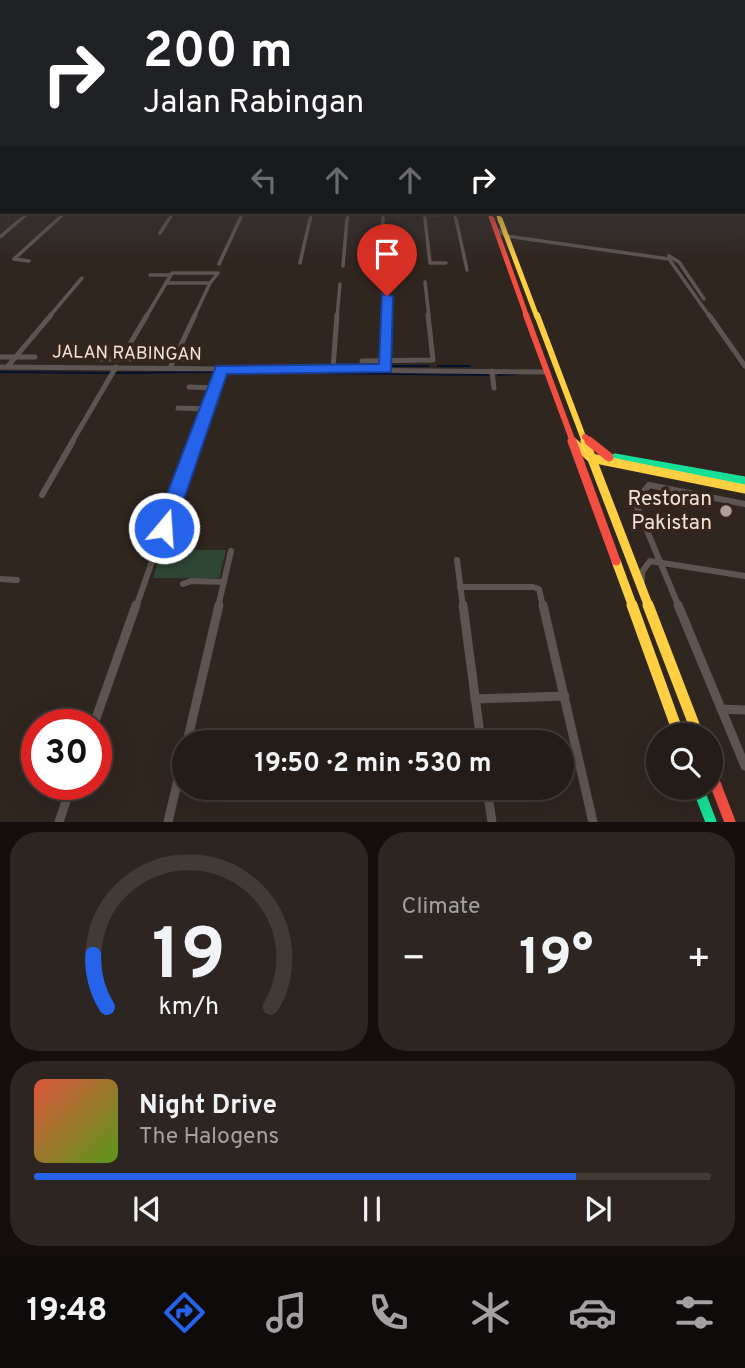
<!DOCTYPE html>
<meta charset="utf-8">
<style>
:root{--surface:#241c18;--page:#2c2521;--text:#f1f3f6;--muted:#a3a1a2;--line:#413a37;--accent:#2563eb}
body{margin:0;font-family:Overpass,sans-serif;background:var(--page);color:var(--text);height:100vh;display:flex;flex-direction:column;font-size:26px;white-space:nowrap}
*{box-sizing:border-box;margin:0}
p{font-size:23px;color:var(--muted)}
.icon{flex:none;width:38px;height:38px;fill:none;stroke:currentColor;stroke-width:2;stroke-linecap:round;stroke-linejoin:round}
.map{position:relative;height:822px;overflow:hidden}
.drawer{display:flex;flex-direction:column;gap:10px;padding:10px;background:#140f0d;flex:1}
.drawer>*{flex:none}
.banner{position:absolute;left:0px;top:0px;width:746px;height:214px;box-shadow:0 7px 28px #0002,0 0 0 2px var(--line);background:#202124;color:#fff;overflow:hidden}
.tools{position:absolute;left:646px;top:723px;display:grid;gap:14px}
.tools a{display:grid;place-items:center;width:77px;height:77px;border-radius:50%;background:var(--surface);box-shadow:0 7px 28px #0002,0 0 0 2px var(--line);font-size:35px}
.speed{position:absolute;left:21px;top:709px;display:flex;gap:14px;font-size:35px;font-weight:700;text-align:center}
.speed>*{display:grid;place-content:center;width:91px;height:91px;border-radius:50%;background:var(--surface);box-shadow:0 7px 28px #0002,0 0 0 2px var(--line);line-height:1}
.speed .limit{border:10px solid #d22;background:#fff;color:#111}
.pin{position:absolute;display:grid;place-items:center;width:60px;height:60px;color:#fff;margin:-72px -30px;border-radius:50% 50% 50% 0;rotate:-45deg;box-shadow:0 0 7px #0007}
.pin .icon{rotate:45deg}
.me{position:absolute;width:77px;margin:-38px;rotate:18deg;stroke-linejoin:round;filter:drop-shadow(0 0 5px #0008)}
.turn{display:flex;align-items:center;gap:24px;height:147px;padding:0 28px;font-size:32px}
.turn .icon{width:91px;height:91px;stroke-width:2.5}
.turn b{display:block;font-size:49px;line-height:60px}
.lanes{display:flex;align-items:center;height:66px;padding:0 28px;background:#0003;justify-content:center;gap:35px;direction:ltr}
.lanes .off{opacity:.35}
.big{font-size:52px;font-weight:700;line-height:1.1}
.drawer .widget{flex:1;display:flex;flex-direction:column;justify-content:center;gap:10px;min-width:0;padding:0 24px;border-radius:28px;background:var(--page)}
.drawer .dial{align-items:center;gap:0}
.dial svg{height:182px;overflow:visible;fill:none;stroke:var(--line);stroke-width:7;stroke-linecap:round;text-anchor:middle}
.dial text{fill:var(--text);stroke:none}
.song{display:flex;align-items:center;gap:21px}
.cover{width:84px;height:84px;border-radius:10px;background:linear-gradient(135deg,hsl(10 70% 55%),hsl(90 70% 35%))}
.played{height:7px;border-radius:4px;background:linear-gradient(90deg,var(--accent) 80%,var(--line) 80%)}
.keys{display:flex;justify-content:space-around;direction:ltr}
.heat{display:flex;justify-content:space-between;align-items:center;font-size:38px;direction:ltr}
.drawer .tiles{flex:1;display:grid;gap:10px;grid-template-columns:1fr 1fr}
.widget:last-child{grid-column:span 2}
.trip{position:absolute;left:172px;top:730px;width:402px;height:70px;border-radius:35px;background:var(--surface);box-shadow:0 7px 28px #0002,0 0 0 2px var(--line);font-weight:700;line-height:70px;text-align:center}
.dock{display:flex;height:112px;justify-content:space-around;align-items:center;background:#0e0b0a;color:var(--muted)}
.dock .icon{width:49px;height:49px}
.dock .on{color:var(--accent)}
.dock b{font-size:32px;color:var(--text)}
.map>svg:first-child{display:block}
</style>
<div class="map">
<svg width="745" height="822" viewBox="0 0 745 822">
<rect width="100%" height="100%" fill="#302620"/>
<polygon fill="#2d4734" points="162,550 226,550 219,578 153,578"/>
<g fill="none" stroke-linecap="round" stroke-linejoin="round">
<g stroke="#06102f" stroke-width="2">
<polyline points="359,365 381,365"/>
<polyline points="391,366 429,366"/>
<polyline points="438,366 470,366"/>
<polyline points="0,372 110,373"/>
<polyline points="226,372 488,375"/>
<polyline points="115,373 216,372"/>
<polyline points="498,375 517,374"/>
</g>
<g stroke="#5e5552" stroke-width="2.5">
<polyline points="51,212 78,212"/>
<polyline points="424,212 425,221"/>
<polyline points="454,212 456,221"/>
<polyline points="229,214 242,214"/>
<polyline points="333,214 356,214"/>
<polyline points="424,215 439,215"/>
<polyline points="19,221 30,212"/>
<polyline points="56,221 66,212"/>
<polyline points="168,221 174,212"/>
<polyline points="239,221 243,212"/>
<polyline points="310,221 312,212"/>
<polyline points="347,221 348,212"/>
<polyline points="383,221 383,212"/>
</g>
<g stroke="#5e5552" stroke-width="3.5">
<polyline points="383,219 381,259 383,264 391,264"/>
<polyline points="425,219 430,263 446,263"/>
<polyline points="456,219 467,270"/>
<polyline points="495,228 506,236 669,259 710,317"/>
<polyline points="160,233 169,219"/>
<polyline points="0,237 21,219"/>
<polyline points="669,256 679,262 704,299"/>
<polyline points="14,259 58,219"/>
<polyline points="14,259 29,261"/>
<polyline points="300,263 310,219"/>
<polyline points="219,264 240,219"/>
<polyline points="343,266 347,219"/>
<polyline points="150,275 170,275"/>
<polyline points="386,279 386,317"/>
<polyline points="425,282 429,317"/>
<polyline points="166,283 210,283 194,317"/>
<polyline points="49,317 82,278"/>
<polyline points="146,317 172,273 218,273 210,283"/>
<polyline points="337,317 340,284"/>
</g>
<g stroke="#5e5552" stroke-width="5">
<polyline points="386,315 386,362"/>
<polyline points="709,315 745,366"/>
<polyline points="0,357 35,357"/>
<polyline points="97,359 195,359"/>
<polyline points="121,359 147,315"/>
<polyline points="362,361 433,360 428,315"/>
<polyline points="8,366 51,315"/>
<polyline points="0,367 547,372"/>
<polyline points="170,368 195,315"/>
<polyline points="333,368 337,315"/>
<polyline points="492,371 494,388"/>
<polyline points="189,387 214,388"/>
<polyline points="178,408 205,409"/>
<polyline points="72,442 116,367"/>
<polyline points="195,442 221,369"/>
</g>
<g stroke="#5e5552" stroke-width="6">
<polyline points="42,495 73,441"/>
<polyline points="164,528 195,441"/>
<polyline points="457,560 463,607"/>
<polyline points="0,579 17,580"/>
<polyline points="642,581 642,572 650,561 745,576"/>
<polyline points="183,584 191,581 224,582"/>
<polyline points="460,587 533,587 539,589 543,607"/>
<polyline points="136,607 155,553"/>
<polyline points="218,607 231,551"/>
<polyline points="679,607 635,502 649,485 745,504"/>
</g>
<g stroke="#5e5552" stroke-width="9">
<polyline points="463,605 481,742"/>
<polyline points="543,605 593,822"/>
<polyline points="678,605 745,766"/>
<polyline points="475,699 565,696"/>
<polyline points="721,709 745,710"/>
<polyline points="94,724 136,605"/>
<polyline points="187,742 219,605"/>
<polyline points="487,788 492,822"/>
<polyline points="59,822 72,784"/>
<polyline points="168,822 184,754"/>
</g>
<polyline stroke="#16e098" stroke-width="9" points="615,458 745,481"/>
<polyline stroke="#16e098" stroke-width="11" points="698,788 711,822"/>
<polyline stroke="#ffcf43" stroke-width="3.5" points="497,212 500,221"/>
<polyline stroke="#ffcf43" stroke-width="5" points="500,219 537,317"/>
<polyline stroke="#ffcf43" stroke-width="6" points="537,315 585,442"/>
<g stroke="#ffcf43" stroke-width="9">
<polyline points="585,441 649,607"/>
<polyline points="573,442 591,458 745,489"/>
<polyline points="616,561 633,607"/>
</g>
<g stroke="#ffcf43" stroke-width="11">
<polyline points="632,605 679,735"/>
<polyline points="648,605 698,735"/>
</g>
<polyline stroke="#f24e42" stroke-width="3.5" points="489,212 492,221"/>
<polyline stroke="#f24e42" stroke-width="5" points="492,219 527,317"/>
<g stroke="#f24e42" stroke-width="6">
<polyline points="526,315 573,442"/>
<polyline points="585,437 591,442"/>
</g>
<g stroke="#f24e42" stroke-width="9">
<polyline points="572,441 616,561"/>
<polyline points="589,441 609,457"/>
</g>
<polyline stroke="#f24e42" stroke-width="11" points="710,770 730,822"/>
</g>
<linearGradient id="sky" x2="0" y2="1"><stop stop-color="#1a1512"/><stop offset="0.56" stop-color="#48474e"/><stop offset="1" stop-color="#48474e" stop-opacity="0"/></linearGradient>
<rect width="745" height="262" fill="url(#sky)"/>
<polygon fill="#2563eb" stroke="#184099" stroke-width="2" points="382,294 393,296 391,372 227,374 174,528 171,534 164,537 157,534 154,528 216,366 379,364"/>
<circle fill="#ada29b" stroke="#36251a" stroke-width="2.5" cx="726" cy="511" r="7"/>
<g text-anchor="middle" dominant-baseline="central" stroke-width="7" stroke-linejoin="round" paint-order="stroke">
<g font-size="18" fill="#f0e4dd" stroke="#36251a">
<text transform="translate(127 354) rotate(1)">JALAN RABINGAN</text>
</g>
<g font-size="21" fill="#f0e4dd" stroke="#36251a" text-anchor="end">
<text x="712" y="499">Restoran<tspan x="712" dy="24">Pakistan</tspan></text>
</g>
</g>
</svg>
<div class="tools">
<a><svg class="icon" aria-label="search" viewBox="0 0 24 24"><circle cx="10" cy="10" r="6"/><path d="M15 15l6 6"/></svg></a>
</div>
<div class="speed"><div class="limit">30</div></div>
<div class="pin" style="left:387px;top:296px;background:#d93025"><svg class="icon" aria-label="arrive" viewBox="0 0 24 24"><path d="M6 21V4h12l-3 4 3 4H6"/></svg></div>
<svg class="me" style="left:164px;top:528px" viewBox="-20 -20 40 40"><circle r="17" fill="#2563eb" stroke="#fff" stroke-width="3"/><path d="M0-11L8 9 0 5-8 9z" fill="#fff"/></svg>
<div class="trip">19:50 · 2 min · 530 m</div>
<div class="banner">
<div class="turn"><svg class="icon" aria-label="right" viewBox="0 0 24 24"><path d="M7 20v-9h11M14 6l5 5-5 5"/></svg><div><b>200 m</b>Jalan Rabingan</div></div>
<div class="lanes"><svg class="icon off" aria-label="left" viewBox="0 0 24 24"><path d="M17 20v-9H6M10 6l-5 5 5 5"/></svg><svg class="icon off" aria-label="ahead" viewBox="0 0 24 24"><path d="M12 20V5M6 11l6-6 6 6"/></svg><svg class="icon off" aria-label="ahead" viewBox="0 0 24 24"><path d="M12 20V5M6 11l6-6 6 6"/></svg><svg class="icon" aria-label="right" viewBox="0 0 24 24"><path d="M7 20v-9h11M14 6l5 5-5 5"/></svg></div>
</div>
</div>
<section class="drawer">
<div class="tiles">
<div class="widget dial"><svg viewBox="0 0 100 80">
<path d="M14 69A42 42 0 1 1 86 69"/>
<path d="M14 69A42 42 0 0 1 8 46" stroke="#2563eb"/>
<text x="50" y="56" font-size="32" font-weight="700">19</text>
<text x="50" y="72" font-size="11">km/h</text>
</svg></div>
<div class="widget"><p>Climate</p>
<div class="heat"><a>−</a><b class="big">19°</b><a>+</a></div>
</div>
<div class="widget">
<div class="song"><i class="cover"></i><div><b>Night Drive</b><p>The Halogens</p></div></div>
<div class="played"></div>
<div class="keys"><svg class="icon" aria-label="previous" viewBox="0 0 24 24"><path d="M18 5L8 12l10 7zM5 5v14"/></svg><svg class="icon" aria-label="pause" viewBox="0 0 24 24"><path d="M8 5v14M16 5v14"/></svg><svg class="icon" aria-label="next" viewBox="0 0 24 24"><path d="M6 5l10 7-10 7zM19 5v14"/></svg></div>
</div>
</div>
</section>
<nav class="dock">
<b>19:48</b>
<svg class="icon on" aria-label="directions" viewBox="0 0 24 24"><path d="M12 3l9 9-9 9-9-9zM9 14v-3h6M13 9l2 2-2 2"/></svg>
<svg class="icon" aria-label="music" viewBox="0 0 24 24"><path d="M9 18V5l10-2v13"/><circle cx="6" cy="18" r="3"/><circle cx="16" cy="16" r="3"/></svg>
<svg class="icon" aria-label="phone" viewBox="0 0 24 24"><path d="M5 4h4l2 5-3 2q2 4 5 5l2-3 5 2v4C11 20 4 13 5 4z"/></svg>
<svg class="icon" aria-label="climate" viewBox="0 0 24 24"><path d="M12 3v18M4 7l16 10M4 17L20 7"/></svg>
<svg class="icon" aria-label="car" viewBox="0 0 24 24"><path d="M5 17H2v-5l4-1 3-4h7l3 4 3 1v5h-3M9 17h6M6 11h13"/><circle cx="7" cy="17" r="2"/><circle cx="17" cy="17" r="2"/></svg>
<svg class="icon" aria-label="filters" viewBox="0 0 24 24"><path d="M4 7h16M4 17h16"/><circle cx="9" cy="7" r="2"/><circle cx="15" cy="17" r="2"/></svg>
</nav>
